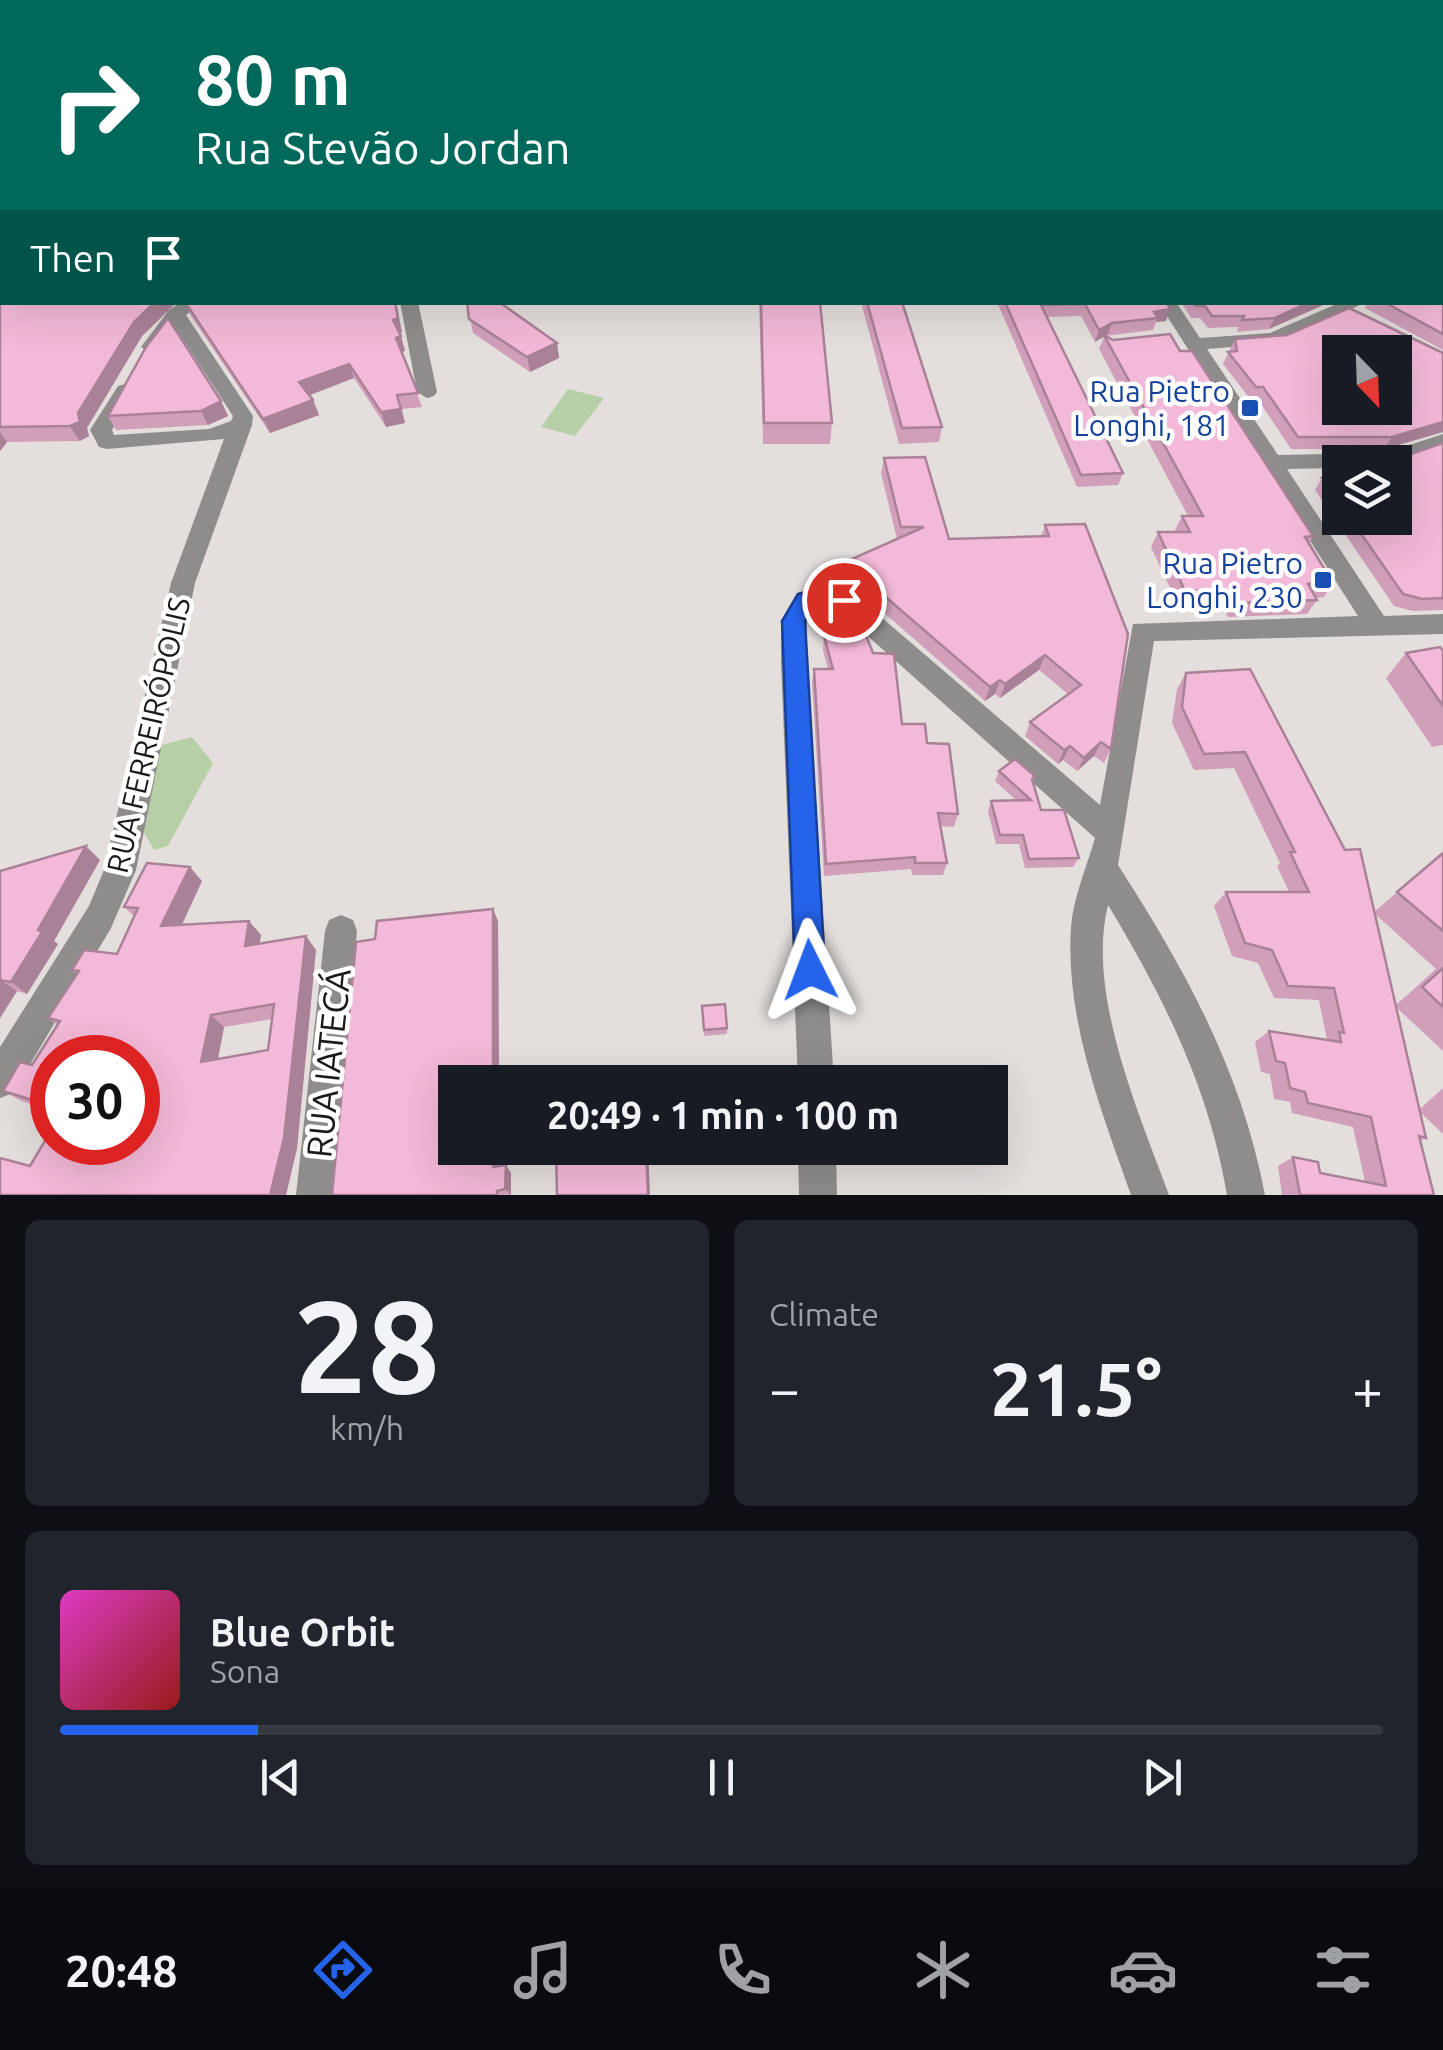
<!DOCTYPE html>
<meta charset="utf-8">
<style>
:root{--surface:#171b24;--page:#20242c;--text:#f1f3f6;--muted:#9ea1a6;--line:#363941;--accent:#2563eb}
body{margin:0;font-family:Ubuntu,sans-serif;background:var(--page);color:var(--text);height:100vh;display:flex;flex-direction:column;font-size:38px;white-space:nowrap}
*{box-sizing:border-box;margin:0}
p{font-size:32px;color:var(--muted)}
.icon{flex:none;width:55px;height:55px;fill:none;stroke:currentColor;stroke-width:2;stroke-linecap:round;stroke-linejoin:round}
.map{position:relative;height:1195px;overflow:hidden}
.details{display:flex;flex-direction:column;gap:25px;padding:25px;background:#0d0f14;flex:1}
.details>*{flex:none}
.top-card{position:absolute;left:0px;top:0px;width:1445px;height:305px;box-shadow:0 10px 40px #0002;background:#00695c;color:#fff;overflow:hidden}
.needle{width:65px;rotate:157deg}
.controls{position:absolute;left:1322px;top:335px;display:grid;gap:20px}
.controls a{display:grid;place-items:center;width:90px;height:90px;border-radius:0px;background:var(--surface);box-shadow:0 10px 40px #0002;font-size:50px}
.speed{position:absolute;left:30px;top:1035px;display:flex;gap:20px;font-size:50px;font-weight:700;text-align:center}
.speed>*{display:grid;place-content:center;width:130px;height:130px;border-radius:50%;background:var(--surface);box-shadow:0 10px 40px #0002;line-height:1}
.speed .limit{border:15px solid #d22;background:#fff;color:#111}
.pin{position:absolute;display:grid;place-items:center;width:85px;height:85px;color:#fff;margin:-42px;border:5px solid #fff;border-radius:50%;box-shadow:0 2px 10px #0007}
.me{position:absolute;width:110px;margin:-55px;rotate:357deg;stroke-linejoin:round;filter:drop-shadow(0 0 8px #0008)}
.turn{display:flex;align-items:center;gap:35px;height:210px;padding:0 30px;font-size:45px}
.turn .icon{width:130px;height:130px;stroke-width:2.5}
.turn b{display:block;font-size:70px;line-height:85px}
.then{display:flex;align-items:center;height:95px;padding:0 30px;background:#0003;gap:20px;font-size:38px}
.big{font-size:75px;font-weight:700;line-height:1.1}
.details .tile{flex:1;display:flex;flex-direction:column;justify-content:center;gap:15px;min-width:0;padding:0 35px;border-radius:15px;background:var(--page)}
.details .dial{align-items:center;gap:0}
.dial b{font-size:130px;line-height:1}
.song{display:flex;align-items:center;gap:30px}
.cover{width:120px;height:120px;border-radius:15px;background:linear-gradient(135deg,hsl(310 70% 55%),hsl(0 70% 35%))}
.played{height:10px;border-radius:5px;background:linear-gradient(90deg,var(--accent) 15%,var(--line) 15%)}
.keys{display:flex;justify-content:space-around;direction:ltr}
.heat{display:flex;justify-content:space-between;align-items:center;font-size:55px;direction:ltr}
.details .tiles{flex:1;display:grid;gap:25px;grid-template-columns:1fr 1fr}
.tile:last-child{grid-column:span 2}
.trip{position:absolute;left:438px;top:1065px;width:570px;height:100px;border-radius:0px;background:var(--surface);box-shadow:0 10px 40px #0002;font-weight:700;line-height:100px;text-align:center}
.tab-bar{display:flex;height:160px;justify-content:space-around;align-items:center;background:#090b0e;color:var(--muted)}
.tab-bar .icon{width:70px;height:70px}
.tab-bar .selected{color:var(--accent)}
.tab-bar b{font-size:45px;color:var(--text)}
.map>svg:first-child{display:block}
</style>
<div class="map">
<svg width="1443" height="1195" viewBox="0 0 1443 1195">
<rect width="100%" height="100%" fill="#e4dfdd"/>
<g fill="#b7cfa6">
<polygon points="568,389 604,398 575,436 541,427"/>
<polygon points="192,737 213,763 168,846 154,850 141,827 158,746"/>
</g>
<g fill="none" stroke-linecap="round" stroke-linejoin="round">
<g fill="#8e8d8b" fill-rule="evenodd">
<polygon points="181,302 203,302 186,315 253,416 252,425 195,583 136,870 111,928 13,1093 0,1098 0,1047 89,906 104,870 171,583 224,439 107,449 99,447 90,430 118,386 125,384 135,390 112,430 114,435 209,429 231,421 233,416 175,327 158,351 151,353 141,347 169,310"/>
<polygon points="400,302 418,302 437,392 434,396 427,398 417,392"/>
<path d="M1158,302h18l24,36 70,-5 71,-31h25l-86,41 -73,6 71,106 107,-2 58,-19v14l-48,17 -55,-3v6l-53,1 97,147 59,-2v20l-289,7 -36,224c67,104 124,207 147,330h-38c-18,-107 -63,-197 -119,-290 -22,88 31,208 61,290h-38c-30,-85 -66,-176 -60,-268 2,-29 16,-61 24,-89l-260,-231 -9,-4 -11,4 -8,14v41l27,420h-36l-17,-420v-41l16,-28 29,-8 27,8 247,212 33,-181 225,-8z"/>
<polygon points="341,915 353,920 357,931 334,1195 296,1195 325,931 329,920"/>
<polygon points="798,1148 836,1148 837,1195 799,1195"/>
</g>
<g stroke="#4c4a47" stroke-width="25">
<polyline points="40,2 50,0"/>
<polyline points="80,2 90,0"/>
<polyline points="0,11 2,10"/>
</g>
</g>
<g fill="#d19fba" fill-rule="evenodd">
<polygon points="0,13 2,302 177,302 142,336 87,428 89,436 80,441 7,442 0,451"/>
<polygon points="1443,220 1443,350 1365,308 1368,302 1442,302"/>
<polygon points="185,302 402,332 400,333 405,351 402,352 422,407 402,409 405,423 386,427 354,378 309,395 313,400 319,415 270,433 191,316"/>
<polygon points="467,302 502,304 557,343 559,358 530,372 473,333"/>
<polygon points="759,302 820,302 832,423 830,444 763,444"/>
<polygon points="861,302 902,302 942,427 939,442 899,444"/>
<polygon points="997,302 1166,302 1166,321 1156,322 1153,330 1105,336 1113,340 1180,351 1313,536 1309,544 1333,583 1324,597 1316,598 1317,600 1307,614 1228,617 1222,605 1178,605 1151,547 1158,532 1176,532 1175,530 1182,516 1188,516 1099,349 1104,337 1095,342 1081,316 1046,317 1123,473 1118,485 1077,487"/>
<polygon points="1181,302 1330,302 1269,329 1237,332 1238,327 1208,328 1200,318 1191,318"/>
<polygon points="1235,339 1443,432 1384,449 1291,449 1257,398 1250,399 1223,364"/>
<polygon points="221,401 228,416 208,425 116,430 108,416"/>
<polygon points="1443,443 1443,610 1413,611 1394,606 1315,490 1322,478 1340,477 1340,518 1395,518 1395,462 1342,462 1344,460 1403,457"/>
<polygon points="884,458 949,539 1041,537 1045,525 1085,524 1111,749 1104,763 1094,756 1077,771 1063,760 1058,764 1025,736 1030,722 1068,694 1039,670 1000,698 995,694 985,701 843,577 845,562 897,539 881,473"/>
<polygon points="846,607 902,724 927,743 958,814 954,827 940,826 947,863 943,875 912,875 911,869 824,876 812,682 814,669 828,669 823,650 824,636 835,636 828,626 829,613"/>
<polygon points="1443,651 1443,745 1432,747 1386,678 1406,653"/>
<path d="M1186,673l188,239 69,-59v198l-47,-44 24,102 23,-21v46l-23,-22 6,26 -6,3 14,54h-152l-4,-29 15,-9 27,16 45,9 -12,-55 -61,-14 -2,-11 -16,-3 -4,-25 -9,-2 -6,-30 14,-11 58,9 -8,-40 -45,-2 -16,-35 -26,-7 -18,-50 12,-14h63l-12,-26 3,-3 -46,-95 -40,2 -22,-47 5,-34zM1375,914l61,55 -40,36z"/>
<polygon points="999,771 1035,776 1033,782 1041,810 1079,858 1073,867 1025,868 1019,844 996,844 988,811 991,801 1017,801 995,781"/>
<polygon points="100,860 54,941 58,944 27,994 17,991 0,1018 0,871"/>
<path d="M202,881l-20,44 79,10 -2,9 57,6 -19,198 -11,47h-286l30,-29 108,-24 -86,-84v53l-30,-10 -19,-10 29,-26 26,-40 -10,-7 29,-44 -5,-4 45,-16 17,-38 -10,-9zM272,1019l-4,31 -50,9 6,-32z"/>
<polygon points="498,921 499,1082 455,1082 455,1148 499,1148 499,1166 511,1173 511,1195 332,1195"/>
<polygon points="702,1006 727,1028 727,1034 704,1036"/>
</g>
<g fill="#aa8297">
<polygon points="155,302 177,302 142,336 87,428 89,436 80,441 70,426 134,322"/>
<polygon points="396,302 402,332 397,334 393,320"/>
<polygon points="1310,302 1330,302 1269,329 1275,318"/>
<polygon points="1170,309 1166,321 1156,322 1158,318 1154,312"/>
<polygon points="1112,323 1108,334 1095,342 1099,330"/>
<polygon points="401,336 405,351 400,352 396,338"/>
<polygon points="557,343 559,358 530,372 527,357"/>
<polygon points="349,364 354,378 305,397 299,382"/>
<polygon points="397,395 405,423 386,427 381,412"/>
<polygon points="313,400 319,415 270,433 263,419"/>
<polygon points="221,401 228,416 208,425 201,411"/>
<polygon points="1443,422 1443,432 1384,449 1392,437"/>
<polygon points="0,432 7,442 0,451"/>
<polygon points="1045,655 1039,670 1000,698 1005,684"/>
<polygon points="1000,680 995,694 985,701 990,687"/>
<polygon points="1101,742 1094,756 1077,771 1084,758"/>
<polygon points="1070,746 1063,760 1058,764 1064,750"/>
<polygon points="86,846 100,860 54,941 58,944 27,994 11,982 38,930"/>
<polygon points="190,867 202,881 175,939 161,926"/>
<polygon points="493,909 498,921 499,1082 493,1082"/>
<polygon points="249,921 261,935 257,959 245,946"/>
<polygon points="306,936 316,950 297,1148 286,1195 270,1195"/>
<polygon points="0,980 17,991 0,1018"/>
<polygon points="211,1015 224,1027 215,1073 201,1062"/>
<polygon points="493,1148 499,1148 499,1175 493,1167"/>
<polygon points="646,1148 648,1148 650,1195 648,1195"/>
<polygon points="506,1165 511,1173 511,1195 505,1189"/>
</g>
<g fill="#f3b9d8" stroke="#aa8297" stroke-width="2.5" fill-rule="evenodd">
<polygon points="12,0 24,0 27,2 12,2"/>
<polygon points="96,0 616,0 616,2 92,2"/>
<polygon points="832,0 1443,0 1443,183 1442,2 835,2"/>
<polygon points="2,12 2,302 155,302 134,322 78,413 80,422 70,426 0,427 0,13"/>
<polygon points="1442,220 1443,220 1443,334 1384,302 1442,302"/>
<polygon points="185,302 395,302 398,318 393,320 401,336 396,338 418,393 397,395 401,409 381,412 349,364 299,382 313,400 263,419"/>
<polygon points="467,302 499,302 557,343 527,357 469,319"/>
<polygon points="761,302 820,302 832,423 764,423"/>
<polygon points="867,302 902,302 942,427 902,428"/>
<polygon points="1005,302 1166,302 1170,309 1154,312 1158,318 1112,323 1099,330 1085,304 1041,305 1123,473 1081,475"/>
<polygon points="1193,302 1310,302 1275,318 1242,320 1244,316 1212,316 1205,306 1196,306"/>
<path d="M1349,308l94,45v69l-51,15h-94l-35,-50h-7l-28,-35 9,-1 -2,-12 52,-4zM1340,352h55v56h-55z"/>
<polygon points="168,318 221,401 201,411 108,416 146,347"/>
<polygon points="1170,334 1180,351 1192,351 1313,536 1305,537 1333,583 1308,584 1317,600 1236,603 1230,590 1185,591 1158,532 1190,532 1182,516 1203,516 1104,335 1113,340"/>
<polygon points="1443,443 1443,598 1422,599 1403,594 1350,518 1395,518 1395,462 1346,462 1344,460 1351,454 1403,457"/>
<polygon points="925,457 949,539 1049,536 1045,525 1085,524 1128,634 1111,749 1101,742 1084,758 1070,746 1064,750 1030,722 1081,685 1045,655 1005,684 1000,680 990,687 845,562 924,527 901,527 884,458"/>
<polygon points="1340,477 1340,503 1322,478"/>
<polygon points="846,607 859,618 873,653 894,654 902,724 925,724 927,743 949,744 958,814 938,813 947,863 915,863 915,857 826,864 814,669 833,669 824,636 846,635 829,613"/>
<polygon points="1440,647 1443,651 1443,706 1406,653"/>
<polygon points="1250,669 1345,850 1360,849 1426,1138 1419,1136 1434,1195 1300,1195 1293,1157 1318,1162 1320,1173 1386,1186 1371,1117 1308,1103 1305,1092 1290,1088 1285,1063 1276,1061 1269,1031 1341,1042 1339,1032 1344,1033 1334,988 1288,986 1272,950 1245,943 1226,892 1309,892 1290,852 1295,852 1245,752 1204,754 1182,707 1186,673"/>
<polygon points="1015,759 1035,776 1032,779 1041,810 1064,810 1079,858 1029,859 1023,835 1000,835 991,801 1031,800 999,771"/>
<polygon points="86,846 38,930 42,932 11,982 0,980 0,871"/>
<polygon points="1443,853 1443,931 1397,892"/>
<path d="M147,863l43,4 -29,59 88,-5 -4,25 61,-10 -22,202 -14,57h-270v-37l30,8 22,-37v13h86v-84h-86v48l-49,-15 17,-29 12,3 28,-44 -12,-3 31,-47 -7,-1 12,-20 33,4 21,-46 -14,-1zM274,1004l-6,46 -67,12 10,-47z"/>
<polygon points="493,909 493,1082 455,1082 455,1148 493,1148 493,1167 506,1165 505,1189 497,1191 497,1195 332,1195 356,942 375,939 377,921"/>
<polygon points="1443,968 1443,1007 1422,987"/>
<polygon points="725,1004 727,1028 704,1030 702,1006"/>
<polygon points="556,1148 646,1148 648,1195 557,1195"/>
</g>
<polygon fill="#2563eb" stroke="#184099" stroke-width="2.5" points="826,586 852,594 855,600 844,608 825,602 814,606 805,621 825,970 821,980 810,985 799,980 795,970 782,621 798,594"/>
<g fill="#1a4fb4" stroke="#fff" stroke-width="4">
<rect x="1240" y="398" width="20" height="20" rx="5"/>
<rect x="1313" y="570" width="20" height="20" rx="5"/>
</g>
<g text-anchor="middle" dominant-baseline="central" stroke-width="9" stroke-linejoin="round" paint-order="stroke">
<g font-size="30" fill="#164399" stroke="#fff" text-anchor="end">
<text x="1230" y="391">Rua Pietro<tspan x="1230" dy="34">Longhi, 181</tspan></text>
<text x="1303" y="563">Rua Pietro<tspan x="1303" dy="34">Longhi, 230</tspan></text>
</g>
<g font-size="30" fill="#1c1a19" stroke="#fff">
<text transform="translate(148 735) rotate(-77)">RUA FERREIRÓPOLIS</text>
</g>
<g font-size="35" fill="#1c1a19" stroke="#fff">
<text transform="translate(328 1063) rotate(-84)">RUA IATECÁ</text>
</g>
</g>
</svg>
<div class="controls">
<a><svg class="needle" viewBox="-14 -14 28 28"><path d="M0-13l5 13h-10z" fill="#e53935"/><path d="M0 13l5-13h-10z" fill="#9ea1a6"/></svg></a>
<a><svg class="icon" aria-label="layers" viewBox="0 0 24 24"><path d="M12 4l9 5-9 5-9-5zM3 14l9 5 9-5"/></svg></a>
</div>
<div class="speed"><div class="limit">30</div></div>
<div class="pin" style="left:844px;top:600px;background:#d93025"><svg class="icon" aria-label="arrive" viewBox="0 0 24 24"><path d="M6 21V4h12l-3 4 3 4H6"/></svg></div>
<svg class="me" style="left:810px;top:970px" viewBox="-20 -20 40 40"><path d="M0-17L14 15 0 8-14 15z" fill="#2563eb" stroke="#fff" stroke-width="4"/></svg>
<div class="trip">20:49 · 1 min · 100 m</div>
<div class="top-card">
<div class="turn"><svg class="icon" aria-label="right" viewBox="0 0 24 24"><path d="M7 20v-9h11M14 6l5 5-5 5"/></svg><div><b>80 m</b>Rua Stevão Jordan</div></div>
<div class="then">Then<svg class="icon" aria-label="arrive" viewBox="0 0 24 24"><path d="M6 21V4h12l-3 4 3 4H6"/></svg></div>
</div>
</div>
<section class="details">
<div class="tiles">
<div class="tile dial"><b>28</b><p>km/h</p></div>
<div class="tile"><p>Climate</p>
<div class="heat"><a>−</a><b class="big">21.5°</b><a>+</a></div>
</div>
<div class="tile">
<div class="song"><i class="cover"></i><div><b>Blue Orbit</b><p>Sona</p></div></div>
<div class="played"></div>
<div class="keys"><svg class="icon" aria-label="previous" viewBox="0 0 24 24"><path d="M18 5L8 12l10 7zM5 5v14"/></svg><svg class="icon" aria-label="pause" viewBox="0 0 24 24"><path d="M8 5v14M16 5v14"/></svg><svg class="icon" aria-label="next" viewBox="0 0 24 24"><path d="M6 5l10 7-10 7zM19 5v14"/></svg></div>
</div>
</div>
</section>
<nav class="tab-bar">
<b>20:48</b>
<svg class="icon selected" aria-label="directions" viewBox="0 0 24 24"><path d="M12 3l9 9-9 9-9-9zM9 14v-3h6M13 9l2 2-2 2"/></svg>
<svg class="icon" aria-label="music" viewBox="0 0 24 24"><path d="M9 18V5l10-2v13"/><circle cx="6" cy="18" r="3"/><circle cx="16" cy="16" r="3"/></svg>
<svg class="icon" aria-label="phone" viewBox="0 0 24 24"><path d="M5 4h4l2 5-3 2q2 4 5 5l2-3 5 2v4C11 20 4 13 5 4z"/></svg>
<svg class="icon" aria-label="climate" viewBox="0 0 24 24"><path d="M12 3v18M4 7l16 10M4 17L20 7"/></svg>
<svg class="icon" aria-label="car" viewBox="0 0 24 24"><path d="M5 17H2v-5l4-1 3-4h7l3 4 3 1v5h-3M9 17h6M6 11h13"/><circle cx="7" cy="17" r="2"/><circle cx="17" cy="17" r="2"/></svg>
<svg class="icon" aria-label="filters" viewBox="0 0 24 24"><path d="M4 7h16M4 17h16"/><circle cx="9" cy="7" r="2"/><circle cx="15" cy="17" r="2"/></svg>
</nav>
